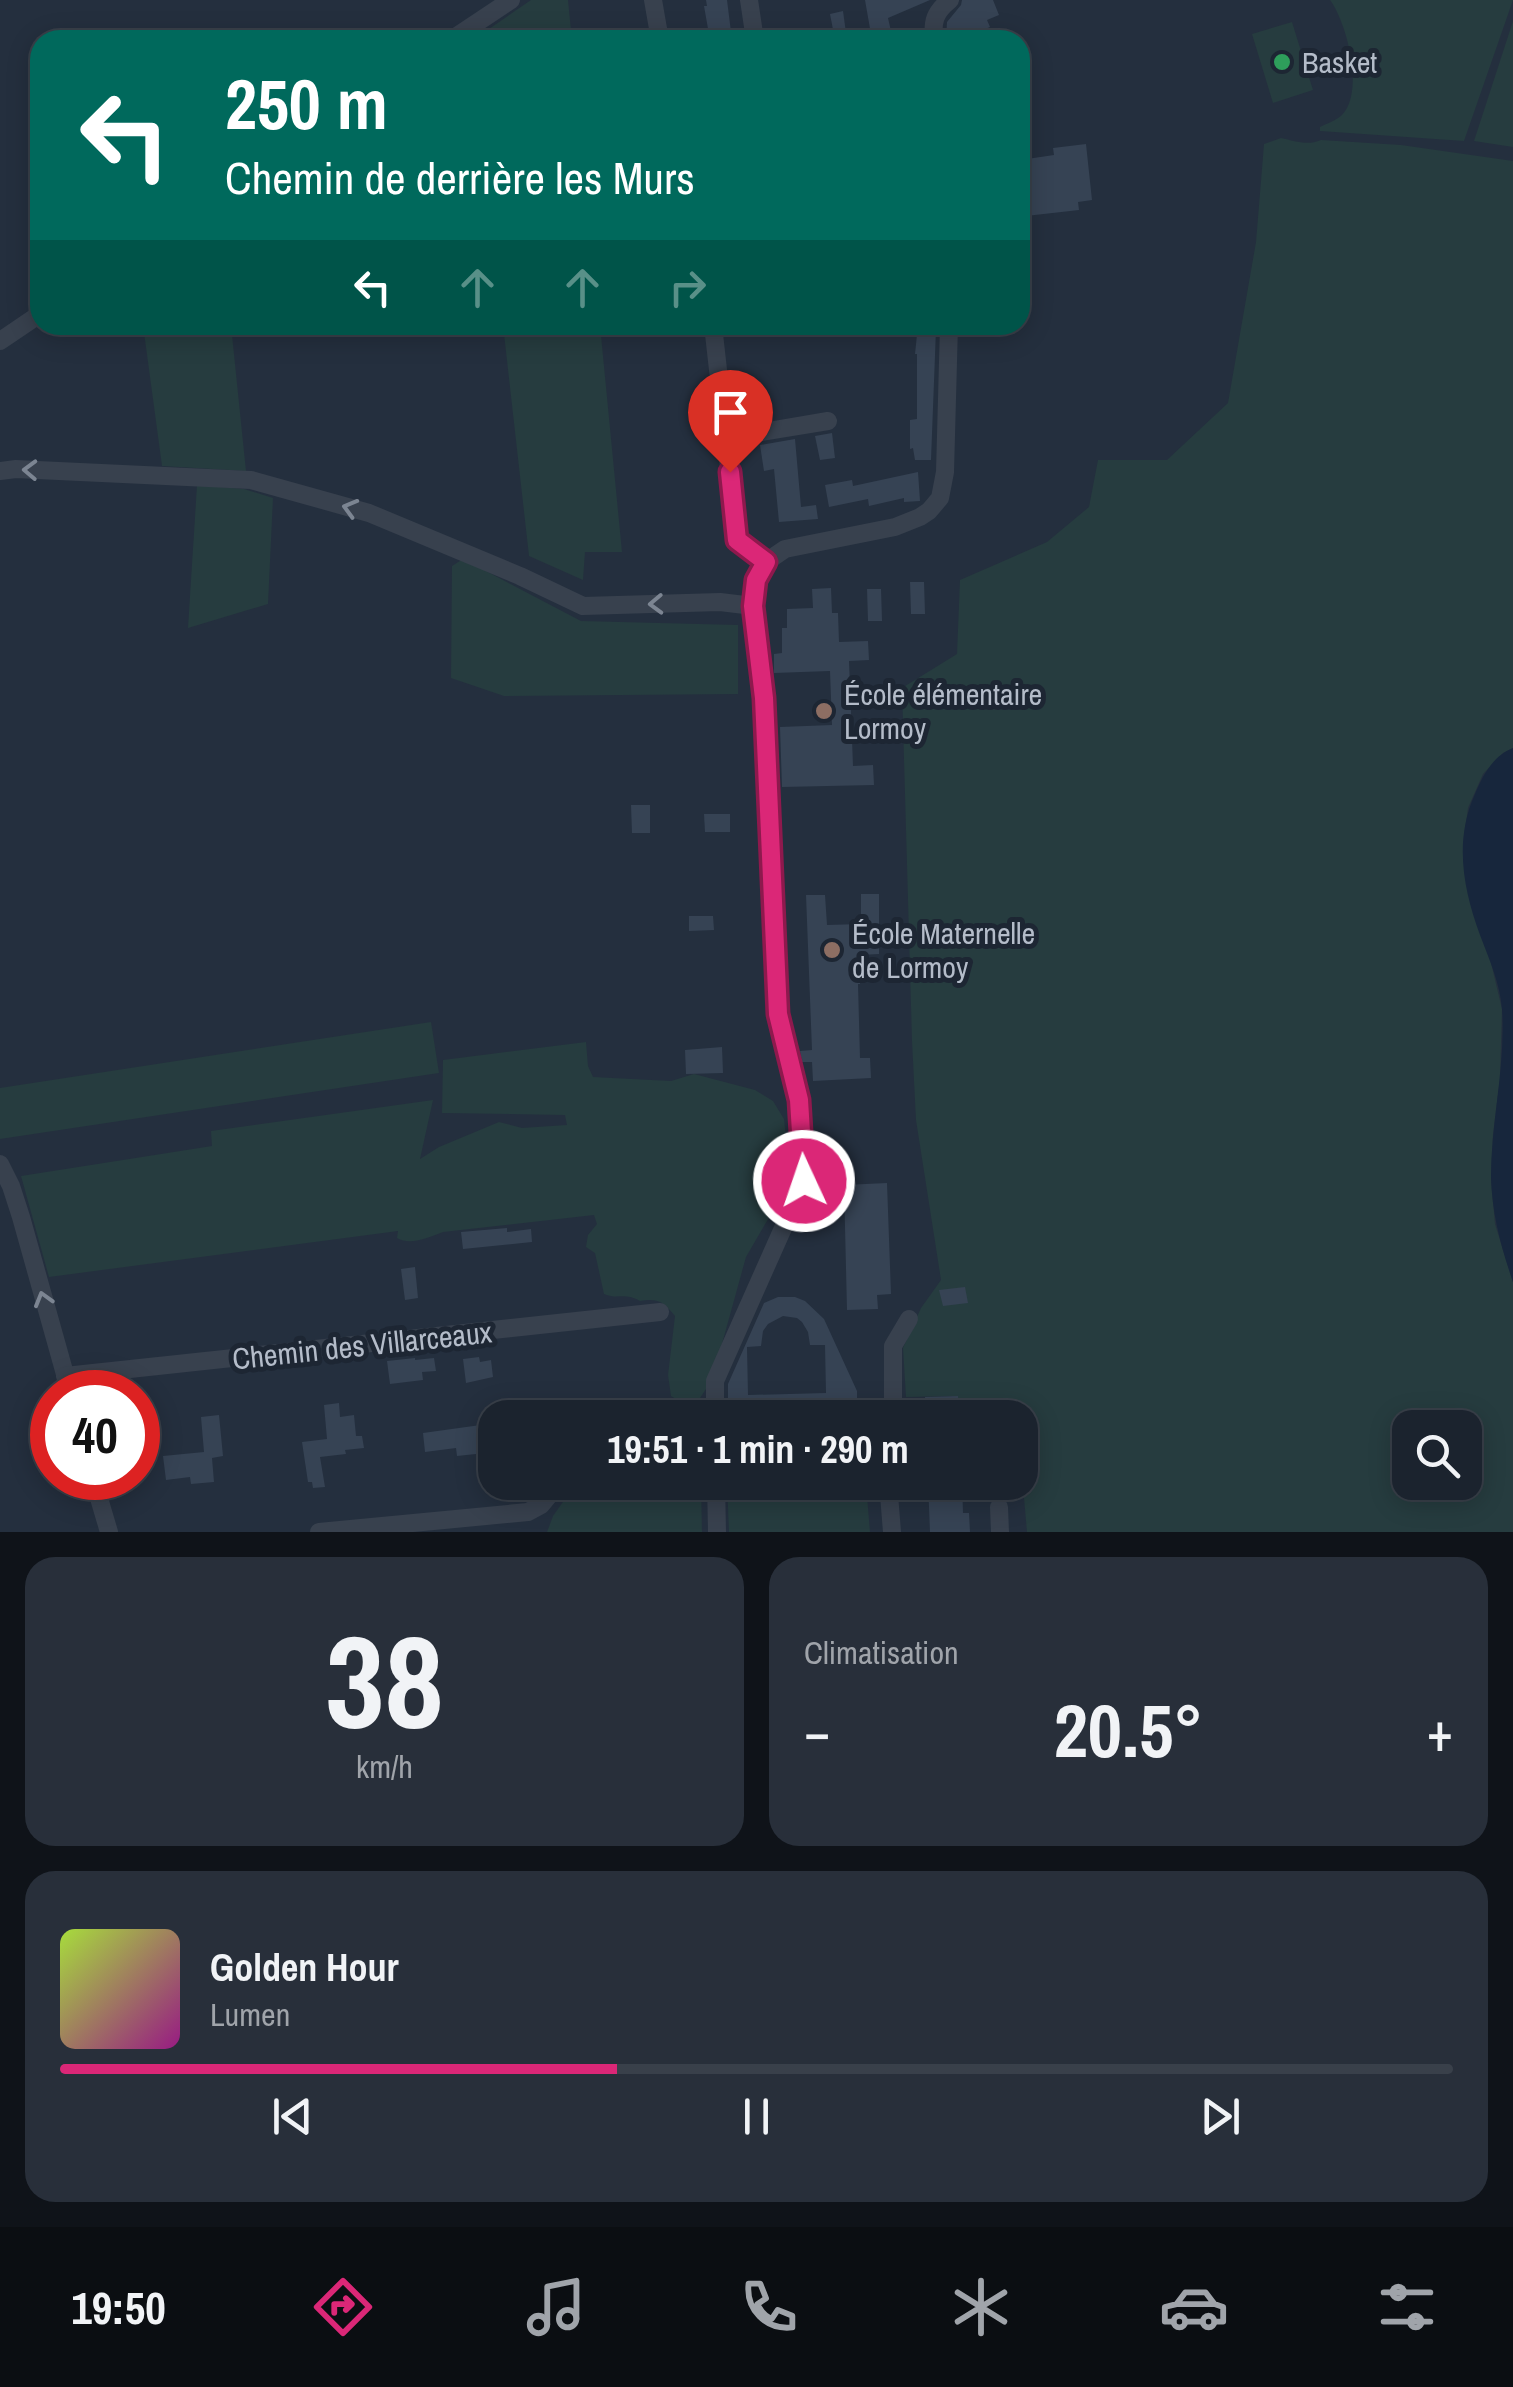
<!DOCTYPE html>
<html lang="fr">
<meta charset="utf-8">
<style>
:root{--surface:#1b232e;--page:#282f3a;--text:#f1f3f6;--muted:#a0a4aa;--line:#39404a;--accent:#db2777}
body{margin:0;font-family:"Archivo Narrow",sans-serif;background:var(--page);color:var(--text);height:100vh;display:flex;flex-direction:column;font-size:38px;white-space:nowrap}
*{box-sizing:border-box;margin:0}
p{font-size:32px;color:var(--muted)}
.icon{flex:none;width:55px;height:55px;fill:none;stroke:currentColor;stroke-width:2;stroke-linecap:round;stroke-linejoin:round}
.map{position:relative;height:1532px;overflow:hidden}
.sheet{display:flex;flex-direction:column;gap:25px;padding:25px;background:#0f1319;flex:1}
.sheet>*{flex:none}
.top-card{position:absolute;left:30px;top:30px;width:1000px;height:305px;border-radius:30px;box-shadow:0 5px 25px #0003,0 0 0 2px var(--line);background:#00695c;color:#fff;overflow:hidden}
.fabs{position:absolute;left:1392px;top:1410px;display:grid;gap:20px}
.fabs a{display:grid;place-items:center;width:90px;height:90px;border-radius:20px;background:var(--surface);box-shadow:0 5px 25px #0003,0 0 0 2px var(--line);font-size:50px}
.speed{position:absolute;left:30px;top:1370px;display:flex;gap:20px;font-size:50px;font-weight:700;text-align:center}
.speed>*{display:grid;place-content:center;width:130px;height:130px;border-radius:50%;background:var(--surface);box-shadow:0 5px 25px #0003,0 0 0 2px var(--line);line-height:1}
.speed .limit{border:15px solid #d22;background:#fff;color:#111}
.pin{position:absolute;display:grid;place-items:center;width:85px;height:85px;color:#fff;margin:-102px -42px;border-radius:50% 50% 50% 0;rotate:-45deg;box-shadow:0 0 10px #0007}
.pin .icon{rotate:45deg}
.me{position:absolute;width:110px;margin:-55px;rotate:357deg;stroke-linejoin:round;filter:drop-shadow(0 0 8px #0008)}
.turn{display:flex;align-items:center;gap:35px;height:210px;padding:0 30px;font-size:45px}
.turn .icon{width:130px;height:130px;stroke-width:2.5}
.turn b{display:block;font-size:70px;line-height:85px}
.lanes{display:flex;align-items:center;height:95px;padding:0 30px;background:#0003;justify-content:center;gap:50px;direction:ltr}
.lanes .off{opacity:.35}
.big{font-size:75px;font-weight:800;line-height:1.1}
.sheet .widget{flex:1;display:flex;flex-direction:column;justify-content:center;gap:15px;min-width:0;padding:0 35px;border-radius:30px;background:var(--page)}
.sheet .dial{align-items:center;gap:0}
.dial b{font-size:130px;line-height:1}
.song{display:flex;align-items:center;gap:30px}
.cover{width:120px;height:120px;border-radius:15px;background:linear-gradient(135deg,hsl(80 70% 55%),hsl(310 70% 35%))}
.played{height:10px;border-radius:5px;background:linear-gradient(90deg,var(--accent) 40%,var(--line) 40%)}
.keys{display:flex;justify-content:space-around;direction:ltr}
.heat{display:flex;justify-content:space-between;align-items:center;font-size:55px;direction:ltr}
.sheet .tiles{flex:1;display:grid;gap:25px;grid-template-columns:1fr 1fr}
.widget:last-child{grid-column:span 2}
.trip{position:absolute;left:478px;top:1400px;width:560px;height:100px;border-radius:30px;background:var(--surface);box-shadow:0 5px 25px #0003,0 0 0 2px var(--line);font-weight:800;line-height:100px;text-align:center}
.tab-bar{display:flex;height:160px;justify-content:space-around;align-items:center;background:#0b0e12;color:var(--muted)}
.tab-bar .icon{width:70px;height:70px}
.tab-bar .selected{color:var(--accent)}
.tab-bar b{font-size:45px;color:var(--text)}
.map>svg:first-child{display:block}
</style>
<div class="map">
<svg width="1513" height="1532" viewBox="0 0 1513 1532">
<rect width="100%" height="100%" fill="#242f3e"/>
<g fill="#263c3f" fill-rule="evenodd">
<polygon points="531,0 568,0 572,40 473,40"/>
<path d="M1330,0h183l-49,141 -144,-10v-4c6,-3 17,-7 22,-12 23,-23 5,-92 -12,-115z"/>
<polygon points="1513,21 1513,147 1474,141"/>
<polygon points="1292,22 1313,90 1273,103 1252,34"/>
<path d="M1281,138c14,3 26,8 40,2l80,5 112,16v587l-10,5 -20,21 -15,34 -5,37 39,164 -2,70 -7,55 -2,45 4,45 18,58v250h-486l-3,-34 -16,-15 12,-1v-64l-64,-1 -1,-21 -49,1 -3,-49 18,-40 20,-28 -25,-160 -4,-79 -10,-353 55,-34 3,-74 87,-38 42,-35 9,-47h69l61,-57 28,-161 8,-98zM1410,1428h55v54h-55z"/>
<polygon points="143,325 231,325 246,471 162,466"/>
<polygon points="503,325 600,325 622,552 585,552 583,580 529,556"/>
<polygon points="197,485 244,489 273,498 268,604 188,628"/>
<polygon points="463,559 581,621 738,625 738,694 504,696 451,678 452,566"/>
<polygon points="431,1022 439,1073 0,1139 0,1088"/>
<path d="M586,1042l2,24 5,11 78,4 23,-7 61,16 18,11 11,18 5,46 -4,25 -39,67 -34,123 -12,18 -16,6 -13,-8 -3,-21 7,-59c-12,-14 -16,-18 -35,-15 -16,-9 -22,-1 -36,-7l-9,-41 -9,-6 2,-12 9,-11 -3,-9 -151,17c-14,5 -32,14 -46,6l1,-7 -349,46 -28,-101 191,-30 -1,-15 222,-31 -13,59 19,-12 60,-25 23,6 45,-3 -2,-10 -123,-2 1,-53z"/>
<polygon points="577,1482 701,1483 702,1532 547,1532 553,1516"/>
<polygon points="727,1483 866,1483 870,1532 729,1532"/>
</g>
<path fill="#17263c" d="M1513,748v534c-12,-35 -21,-68 -22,-105 0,-56 15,-112 11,-168 -2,-26 -13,-50 -22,-74 -17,-46 -26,-95 -5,-141 8,-19 18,-38 38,-46z"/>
<g fill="#364354" fill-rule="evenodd">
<polygon points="706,0 727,0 732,40 710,40 704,6 707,6"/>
<polygon points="865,0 930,0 888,18 893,40 872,40"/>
<polygon points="962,0 993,0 999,15 987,20 990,27 962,40 946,40 947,22 961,5"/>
<polygon points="843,11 847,40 835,40 830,14"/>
<polygon points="1086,144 1092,200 1078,202 1079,210 1026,216 1025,208 1020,209 1020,160 1054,155 1053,148"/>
<polygon points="918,325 931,325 931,330 936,329 931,460 915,460 913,448 910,449 910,420 917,419 917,354 915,354"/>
<polygon points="832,433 835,458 820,460 815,436"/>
<polygon points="795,439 801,507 816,505 818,519 779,522 774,469 764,471 760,445"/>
<polygon points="918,472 920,501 904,502 904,498 869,506 868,499 829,507 825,485 852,480 853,486"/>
<polygon points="910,582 924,582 925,614 911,614"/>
<polygon points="831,588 832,613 838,613 839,642 868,641 869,660 849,661 851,713 853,766 873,765 874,785 782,787 780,727 832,725 830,671 774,673 774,654 782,653 782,628 787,628 787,609 813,608 812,589"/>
<polygon points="867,589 881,589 882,621 868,621"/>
<polygon points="631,805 650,805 650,833 632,833"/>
<polygon points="704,814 730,814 730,832 705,832"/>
<polygon points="861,894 879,894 879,954 860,955 860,984 858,984 860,1058 870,1058 871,1078 813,1081 812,1062 802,1062 800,1051 812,1050 806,895 825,895 827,925 861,924"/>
<polygon points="689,916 713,916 714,930 689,931"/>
<polygon points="722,1047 723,1073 686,1074 685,1050"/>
<polygon points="887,1183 891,1294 877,1295 878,1309 847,1310 844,1185"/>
<polygon points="507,1228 507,1232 531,1229 532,1242 463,1249 461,1232"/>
<polygon points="415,1267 418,1298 405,1300 401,1269"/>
<polygon points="965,1287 968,1303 943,1306 939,1290"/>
<path d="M778,1297h17l10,4 19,18 33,72v27h-129v-34l36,-81zM783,1316l14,2 5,4 6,10 2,13h15l1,48 -78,2 -1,-48 14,-1 2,-15 5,-7z"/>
<polygon points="479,1357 480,1362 491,1360 493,1377 466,1383 463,1359"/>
<polygon points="415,1358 415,1360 434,1358 436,1371 422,1372 423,1380 390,1384 387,1361"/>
<polygon points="958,1396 959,1418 926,1418 925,1397"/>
<polygon points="540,1399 542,1417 517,1418 515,1402"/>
<polygon points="339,1403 340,1417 354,1415 356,1436 362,1436 364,1448 345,1450 346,1454 320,1457 325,1487 313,1488 312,1482 308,1482 302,1442 327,1439 324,1405"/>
<polygon points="219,1415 223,1456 212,1458 214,1482 191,1484 190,1477 166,1480 163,1456 204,1452 201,1417"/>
<polygon points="495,1423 495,1452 457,1456 456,1448 425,1452 423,1433"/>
<polygon points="928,1482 962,1482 963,1513 969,1513 970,1532 930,1532"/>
</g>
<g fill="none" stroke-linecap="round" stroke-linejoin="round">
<g stroke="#38414e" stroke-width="18">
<polyline points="653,0 660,40"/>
<polyline points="749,0 755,40"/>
<polyline points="451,40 511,0"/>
<path d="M934,40c-2,-19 1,-28 16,-40"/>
<polyline points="713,325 737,540 766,562"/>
<polyline points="0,341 40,314"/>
<polyline points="726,438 828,421"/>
<polyline points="0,471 16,469 251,480 369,513 520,576 583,606 720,602 753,606"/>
<polyline points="0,1164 11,1186 21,1217 70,1392"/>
<polyline points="65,1376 660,1312"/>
<polyline points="715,1418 715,1381 804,1181 799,1101 778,1014 764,698 753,606 757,580 760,570 766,562 785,549 895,527 920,517 929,511 940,498 945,472 949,325"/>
<polyline points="893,1418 893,1346 909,1319"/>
<polyline points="93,1478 109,1532"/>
<polyline points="716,1482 717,1532"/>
<polyline points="888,1482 892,1532"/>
<polyline points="999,1507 1000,1532"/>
<polyline points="319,1532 528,1512 541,1505 560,1482"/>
</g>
</g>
<defs><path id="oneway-chevron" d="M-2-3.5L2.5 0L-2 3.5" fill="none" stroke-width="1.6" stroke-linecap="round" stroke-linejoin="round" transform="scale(2.5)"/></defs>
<g stroke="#7c8592">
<use href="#oneway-chevron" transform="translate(30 470) rotate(-178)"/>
<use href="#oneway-chevron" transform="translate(350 508) rotate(-164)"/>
<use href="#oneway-chevron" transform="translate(656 604) rotate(178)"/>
<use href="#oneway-chevron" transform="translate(43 1299) rotate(-106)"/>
</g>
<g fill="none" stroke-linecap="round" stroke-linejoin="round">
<g stroke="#8e194d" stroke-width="25">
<polyline id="route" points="730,472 737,540 766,562 756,580 753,606 764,698 778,1014 799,1100 804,1181"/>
</g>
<use href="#route" stroke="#db2777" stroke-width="18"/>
</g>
<circle fill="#2e9e5b" stroke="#1d2633" stroke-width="4" cx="1282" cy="62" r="10"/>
<g fill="#8d6e63" stroke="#1d2633" stroke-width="4">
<circle cx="824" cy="711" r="10"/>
<circle cx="832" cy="950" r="10"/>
</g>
<g text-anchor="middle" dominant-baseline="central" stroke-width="10" stroke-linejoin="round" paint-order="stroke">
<g font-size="30" fill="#b4bcc9" stroke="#1d2633" text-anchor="start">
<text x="1302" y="62">Basket</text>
<text x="844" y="694">École élémentaire<tspan x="844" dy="34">Lormoy</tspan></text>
<text x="852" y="933">École Maternelle<tspan x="852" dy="34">de Lormoy</tspan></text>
</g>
<g font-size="30" fill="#b4bcc9" stroke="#1d2633">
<text transform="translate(362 1345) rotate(-6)">Chemin des Villarceaux</text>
</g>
</g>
</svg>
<div class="fabs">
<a><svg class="icon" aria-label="search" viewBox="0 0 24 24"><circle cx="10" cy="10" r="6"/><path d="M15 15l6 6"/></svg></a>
</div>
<div class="speed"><div class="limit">40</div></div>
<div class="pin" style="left:730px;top:472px;background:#d93025"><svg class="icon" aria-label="arrive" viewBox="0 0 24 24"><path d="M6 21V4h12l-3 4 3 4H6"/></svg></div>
<svg class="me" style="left:804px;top:1181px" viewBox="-20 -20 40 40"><circle r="17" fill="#db2777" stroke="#fff" stroke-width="3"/><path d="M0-11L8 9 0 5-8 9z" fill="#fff"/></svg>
<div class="trip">19:51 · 1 min · 290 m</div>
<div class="top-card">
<div class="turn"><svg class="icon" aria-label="left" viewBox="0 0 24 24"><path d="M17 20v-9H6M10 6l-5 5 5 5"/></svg><div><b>250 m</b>Chemin de derrière les Murs</div></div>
<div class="lanes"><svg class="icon" aria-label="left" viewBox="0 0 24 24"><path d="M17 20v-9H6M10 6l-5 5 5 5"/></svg><svg class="icon off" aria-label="ahead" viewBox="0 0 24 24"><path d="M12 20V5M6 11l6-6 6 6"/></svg><svg class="icon off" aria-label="ahead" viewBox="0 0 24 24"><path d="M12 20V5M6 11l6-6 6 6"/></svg><svg class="icon off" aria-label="right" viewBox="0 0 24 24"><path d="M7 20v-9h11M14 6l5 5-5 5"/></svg></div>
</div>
</div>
<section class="sheet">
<div class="tiles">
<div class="widget dial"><b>38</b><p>km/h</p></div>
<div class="widget"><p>Climatisation</p>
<div class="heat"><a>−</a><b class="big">20.5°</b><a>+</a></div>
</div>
<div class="widget">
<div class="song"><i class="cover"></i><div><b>Golden Hour</b><p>Lumen</p></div></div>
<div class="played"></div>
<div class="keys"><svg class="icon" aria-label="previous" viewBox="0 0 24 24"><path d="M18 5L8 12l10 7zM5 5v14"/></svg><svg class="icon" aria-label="pause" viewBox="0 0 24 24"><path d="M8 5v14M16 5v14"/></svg><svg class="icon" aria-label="next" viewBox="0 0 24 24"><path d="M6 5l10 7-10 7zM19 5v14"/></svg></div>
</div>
</div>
</section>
<nav class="tab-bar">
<b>19:50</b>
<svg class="icon selected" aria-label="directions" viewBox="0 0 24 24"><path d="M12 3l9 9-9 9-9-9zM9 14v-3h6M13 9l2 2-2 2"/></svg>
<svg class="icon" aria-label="music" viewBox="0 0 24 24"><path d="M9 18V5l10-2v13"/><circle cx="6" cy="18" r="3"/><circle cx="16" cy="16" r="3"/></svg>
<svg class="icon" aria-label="phone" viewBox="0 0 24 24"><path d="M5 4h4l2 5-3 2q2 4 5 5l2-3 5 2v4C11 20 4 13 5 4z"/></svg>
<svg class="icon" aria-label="climate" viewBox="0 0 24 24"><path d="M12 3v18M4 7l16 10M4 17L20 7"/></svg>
<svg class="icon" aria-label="car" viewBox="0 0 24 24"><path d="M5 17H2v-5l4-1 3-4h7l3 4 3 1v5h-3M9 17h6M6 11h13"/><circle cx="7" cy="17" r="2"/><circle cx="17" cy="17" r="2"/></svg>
<svg class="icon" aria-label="filters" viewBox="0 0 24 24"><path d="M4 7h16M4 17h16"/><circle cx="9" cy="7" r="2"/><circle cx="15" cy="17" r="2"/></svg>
</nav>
